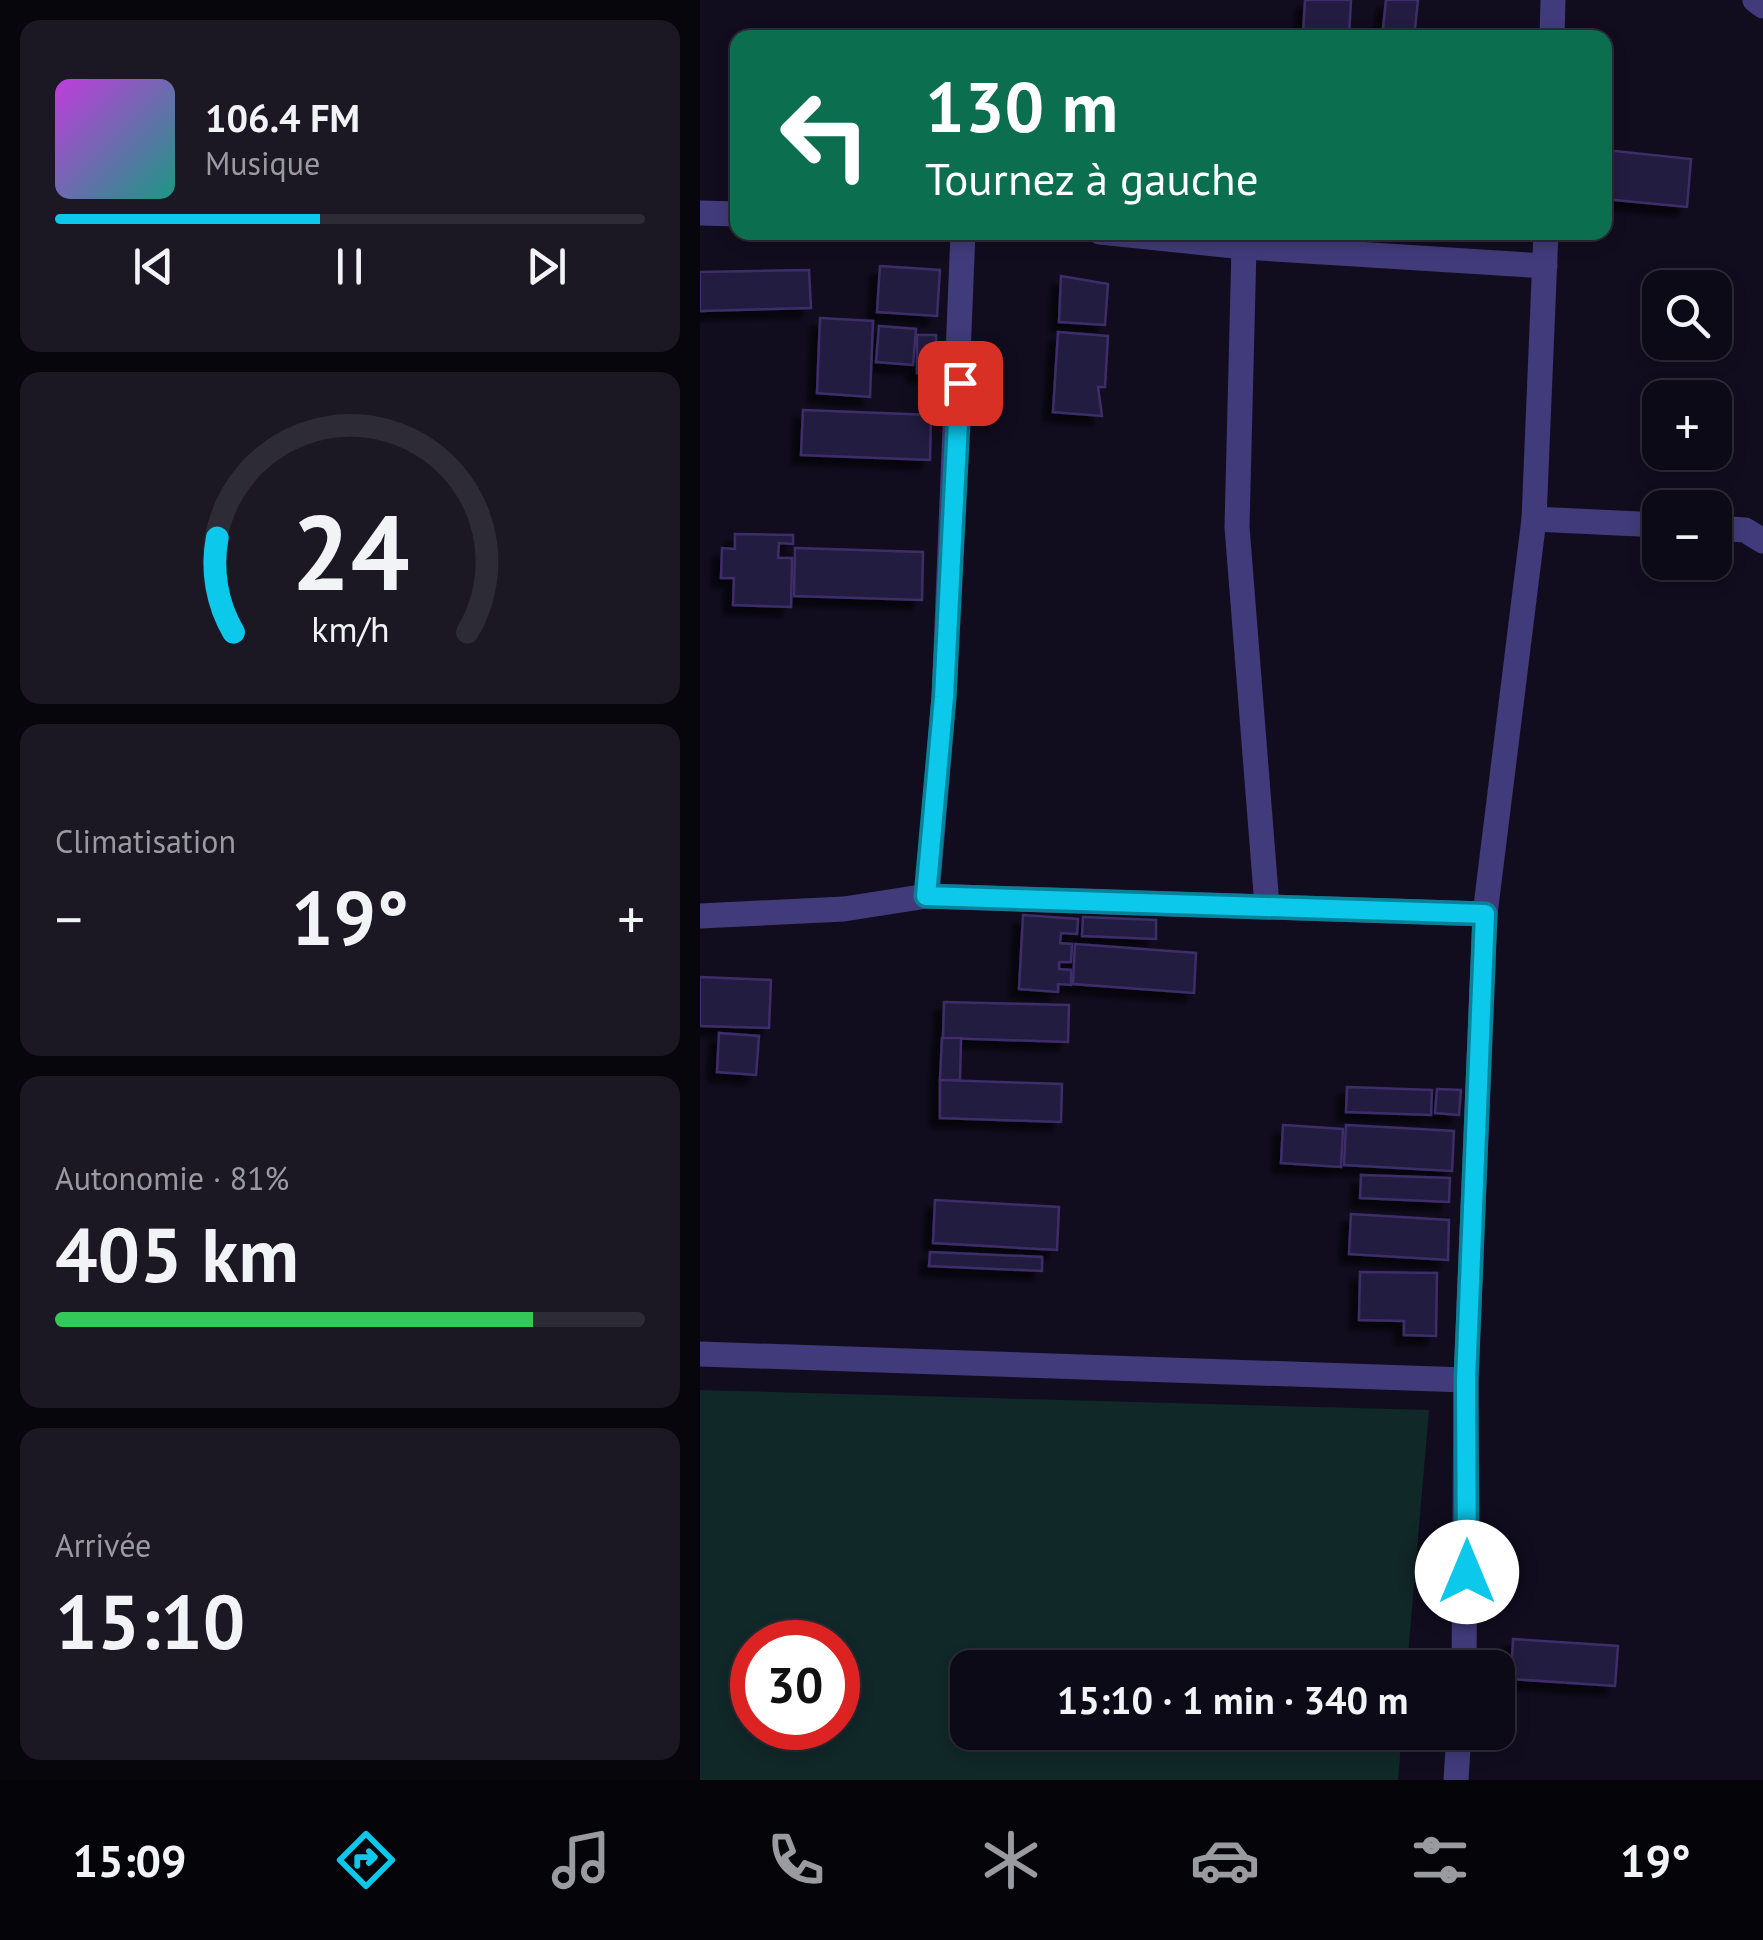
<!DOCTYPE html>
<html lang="fr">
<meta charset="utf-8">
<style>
:root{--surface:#0d0a17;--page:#1b1824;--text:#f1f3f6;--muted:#9a9aa1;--line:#2d2b36;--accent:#0cc8ea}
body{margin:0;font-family:"PT Sans",sans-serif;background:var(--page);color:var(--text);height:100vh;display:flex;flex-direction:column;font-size:38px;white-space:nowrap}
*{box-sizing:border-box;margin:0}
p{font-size:32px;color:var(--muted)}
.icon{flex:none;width:55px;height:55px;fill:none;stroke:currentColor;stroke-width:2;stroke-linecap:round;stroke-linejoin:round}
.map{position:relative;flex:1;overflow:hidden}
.sheet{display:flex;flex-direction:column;gap:20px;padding:20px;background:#07060d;width:700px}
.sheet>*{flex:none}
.guide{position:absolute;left:30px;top:30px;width:882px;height:210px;border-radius:20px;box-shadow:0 5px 15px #0003,0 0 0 2px var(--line);background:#0b6e4f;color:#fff;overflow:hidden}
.tools{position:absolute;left:942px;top:270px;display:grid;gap:20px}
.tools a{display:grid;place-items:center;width:90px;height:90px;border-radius:20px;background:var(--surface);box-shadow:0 5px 15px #0003,0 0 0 2px var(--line);font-size:50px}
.speed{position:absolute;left:30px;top:1620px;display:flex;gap:20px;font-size:50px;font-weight:700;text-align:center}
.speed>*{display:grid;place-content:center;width:130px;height:130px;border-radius:50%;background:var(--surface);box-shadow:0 5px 15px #0003,0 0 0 2px var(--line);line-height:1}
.speed .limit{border:15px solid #d22;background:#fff;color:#111}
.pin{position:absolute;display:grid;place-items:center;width:85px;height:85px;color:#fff;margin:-42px;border-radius:20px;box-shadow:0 5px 15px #0006}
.me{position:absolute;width:110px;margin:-55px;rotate:0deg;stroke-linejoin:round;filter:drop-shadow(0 0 8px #0008)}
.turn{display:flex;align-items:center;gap:35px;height:210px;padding:0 30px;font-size:45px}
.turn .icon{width:130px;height:130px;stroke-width:2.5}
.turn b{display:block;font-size:70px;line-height:85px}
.big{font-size:75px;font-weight:700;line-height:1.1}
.sheet .tile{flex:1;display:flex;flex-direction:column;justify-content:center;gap:15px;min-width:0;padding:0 35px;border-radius:20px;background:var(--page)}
.sheet .dial{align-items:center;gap:0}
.dial svg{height:260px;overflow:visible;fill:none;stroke:var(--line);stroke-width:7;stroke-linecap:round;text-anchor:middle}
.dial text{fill:var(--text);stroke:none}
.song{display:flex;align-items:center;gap:30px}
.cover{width:120px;height:120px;border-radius:15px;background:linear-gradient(135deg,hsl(290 70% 55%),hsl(170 70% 35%))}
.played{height:10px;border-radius:5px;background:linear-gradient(90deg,var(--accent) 45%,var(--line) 45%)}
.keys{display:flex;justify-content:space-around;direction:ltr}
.heat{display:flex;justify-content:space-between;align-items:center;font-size:55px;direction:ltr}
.charge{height:15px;border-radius:8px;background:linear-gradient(90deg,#34c759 81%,var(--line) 0)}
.trip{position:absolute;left:250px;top:1650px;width:565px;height:100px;border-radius:20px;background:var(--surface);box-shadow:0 5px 15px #0003,0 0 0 2px var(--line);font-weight:700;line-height:100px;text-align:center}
.tabs{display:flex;height:160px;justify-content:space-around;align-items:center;background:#050409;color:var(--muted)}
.tabs .icon{width:70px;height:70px}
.tabs .on{color:var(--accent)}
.tabs b{font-size:45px;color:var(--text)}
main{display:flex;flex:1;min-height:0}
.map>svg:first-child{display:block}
</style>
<main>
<section class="sheet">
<div class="tile">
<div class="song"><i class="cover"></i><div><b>106.4 FM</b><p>Musique</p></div></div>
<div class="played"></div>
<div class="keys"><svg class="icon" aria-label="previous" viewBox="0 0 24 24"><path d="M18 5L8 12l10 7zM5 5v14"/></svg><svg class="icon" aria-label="pause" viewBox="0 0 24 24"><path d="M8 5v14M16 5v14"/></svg><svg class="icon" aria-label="next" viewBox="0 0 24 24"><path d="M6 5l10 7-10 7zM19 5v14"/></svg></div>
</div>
<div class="tile dial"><svg viewBox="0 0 100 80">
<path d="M14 69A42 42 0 1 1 86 69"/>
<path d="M14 69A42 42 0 0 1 9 40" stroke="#0cc8ea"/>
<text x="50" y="56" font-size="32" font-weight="700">24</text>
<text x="50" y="72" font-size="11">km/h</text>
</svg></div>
<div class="tile"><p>Climatisation</p>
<div class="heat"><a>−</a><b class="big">19°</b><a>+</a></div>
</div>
<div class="tile"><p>Autonomie · 81%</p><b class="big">405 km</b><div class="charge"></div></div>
<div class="tile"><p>Arrivée</p><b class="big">15:10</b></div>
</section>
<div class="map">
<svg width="1063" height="1780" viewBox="0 0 1063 1780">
<defs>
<filter id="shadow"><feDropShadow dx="-9" dy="9" stdDeviation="2.5" flood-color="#0009"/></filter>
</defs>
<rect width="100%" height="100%" fill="#110d1f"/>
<path fill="#112828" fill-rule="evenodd" d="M0,1390l729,20 -22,257 -439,1v64l434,1 -4,47h-698zM52,1642h86v86h-86z"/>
<g fill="#241a3f" stroke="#3d2e69" stroke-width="2.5" filter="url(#shadow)">
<polygon points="605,0 651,0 649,37 603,34"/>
<polygon points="686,0 718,0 714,38 682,38"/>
<polygon points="905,150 991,159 987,207 905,199"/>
<polygon points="180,266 240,270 237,316 177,312"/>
<polygon points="109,270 111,308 0,311 0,272"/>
<polygon points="361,276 408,284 405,325 359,322"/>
<polygon points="120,318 173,321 170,397 117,393"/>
<polygon points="179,326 216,329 213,365 176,362"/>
<polygon points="358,332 408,336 405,387 398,387 402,416 353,412"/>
<rect x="217" y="335" width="19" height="38"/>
<polygon points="103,410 231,415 230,460 101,455"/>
<polygon points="35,534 93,535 93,544 79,543 78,558 92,558 91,607 33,605 34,578 21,578 22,548 35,549"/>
<polygon points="95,548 223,552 222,600 94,596"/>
<polygon points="323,915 378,919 377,934 361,933 360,943 372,944 371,962 359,962 359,969 371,970 371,985 358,984 358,992 319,989"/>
<polygon points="383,917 456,920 456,939 382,936"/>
<polygon points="375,944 496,953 494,993 373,984"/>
<polygon points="0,977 71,980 69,1028 0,1026"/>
<polygon points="244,1002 369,1005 368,1042 243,1038"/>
<polygon points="19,1033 59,1036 56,1075 17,1072"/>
<polygon points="242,1038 261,1038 260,1080 240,1080"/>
<polygon points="240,1080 362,1084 361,1122 240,1118"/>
<polygon points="647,1087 732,1090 731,1115 646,1112"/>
<polygon points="737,1089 761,1090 759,1115 735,1113"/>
<polygon points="583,1125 643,1129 641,1167 581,1163"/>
<polygon points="646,1125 754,1131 752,1171 644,1165"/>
<polygon points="661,1175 750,1178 749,1202 660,1198"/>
<polygon points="235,1200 359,1207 357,1250 233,1243"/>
<polygon points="651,1214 749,1220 748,1260 649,1254"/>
<polygon points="230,1252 342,1257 342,1271 229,1266"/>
<polygon points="660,1272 737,1273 736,1336 704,1335 704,1321 659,1320"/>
<polygon points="813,1639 918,1646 915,1686 811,1679"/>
</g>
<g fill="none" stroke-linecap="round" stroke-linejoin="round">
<g stroke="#413b7b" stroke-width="25">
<polyline points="1055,0 1063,6"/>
<polyline points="852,38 853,0"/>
<polyline points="0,213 38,214"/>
<polyline points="400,232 544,247 845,266"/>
<polyline points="544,247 537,527 567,906"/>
<polyline points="834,519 960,525"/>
<polyline points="1015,528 1045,530 1063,541"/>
<polyline points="227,896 244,697 263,232"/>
<polyline points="0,916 144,909 227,896 785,914"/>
<polyline points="0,1354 766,1380"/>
<polyline points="764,1668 766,1380 785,914 834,519 846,232"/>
<polyline points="756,1780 759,1732"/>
</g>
</g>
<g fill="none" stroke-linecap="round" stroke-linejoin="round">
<g stroke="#088298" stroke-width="25">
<polyline id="route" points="260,383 244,697 226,896 785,914 766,1380 767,1572"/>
</g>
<use href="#route" stroke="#0cc8ea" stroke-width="18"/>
</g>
</svg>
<div class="tools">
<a><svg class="icon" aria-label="search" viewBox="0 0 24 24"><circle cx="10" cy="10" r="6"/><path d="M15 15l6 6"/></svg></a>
<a>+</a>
<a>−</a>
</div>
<div class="speed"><div class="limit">30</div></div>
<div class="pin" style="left:260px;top:383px;background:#d93025"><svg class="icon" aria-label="arrive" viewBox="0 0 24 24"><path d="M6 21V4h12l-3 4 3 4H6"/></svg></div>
<svg class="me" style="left:767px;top:1572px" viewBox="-20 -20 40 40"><circle r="19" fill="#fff"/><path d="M0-13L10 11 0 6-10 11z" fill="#0cc8ea"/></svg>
<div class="trip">15:10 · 1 min · 340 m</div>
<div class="guide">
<div class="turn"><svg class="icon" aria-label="left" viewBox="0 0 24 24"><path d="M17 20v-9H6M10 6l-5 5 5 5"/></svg><div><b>130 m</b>Tournez à gauche</div></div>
</div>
</div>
</main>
<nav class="tabs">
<b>15:09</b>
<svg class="icon on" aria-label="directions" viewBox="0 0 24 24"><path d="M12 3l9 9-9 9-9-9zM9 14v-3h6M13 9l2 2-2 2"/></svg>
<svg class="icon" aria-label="music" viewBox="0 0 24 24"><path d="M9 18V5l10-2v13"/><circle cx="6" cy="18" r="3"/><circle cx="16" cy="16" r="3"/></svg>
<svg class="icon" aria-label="phone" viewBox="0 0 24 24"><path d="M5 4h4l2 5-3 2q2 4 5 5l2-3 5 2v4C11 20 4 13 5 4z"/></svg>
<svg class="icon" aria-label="climate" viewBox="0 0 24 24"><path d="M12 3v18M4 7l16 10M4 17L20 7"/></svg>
<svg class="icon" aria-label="car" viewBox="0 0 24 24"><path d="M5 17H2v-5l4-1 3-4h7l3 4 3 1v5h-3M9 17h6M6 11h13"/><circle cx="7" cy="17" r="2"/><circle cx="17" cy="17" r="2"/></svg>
<svg class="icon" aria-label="filters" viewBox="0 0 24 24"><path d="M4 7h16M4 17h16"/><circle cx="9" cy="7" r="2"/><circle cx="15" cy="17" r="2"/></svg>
<b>19°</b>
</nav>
